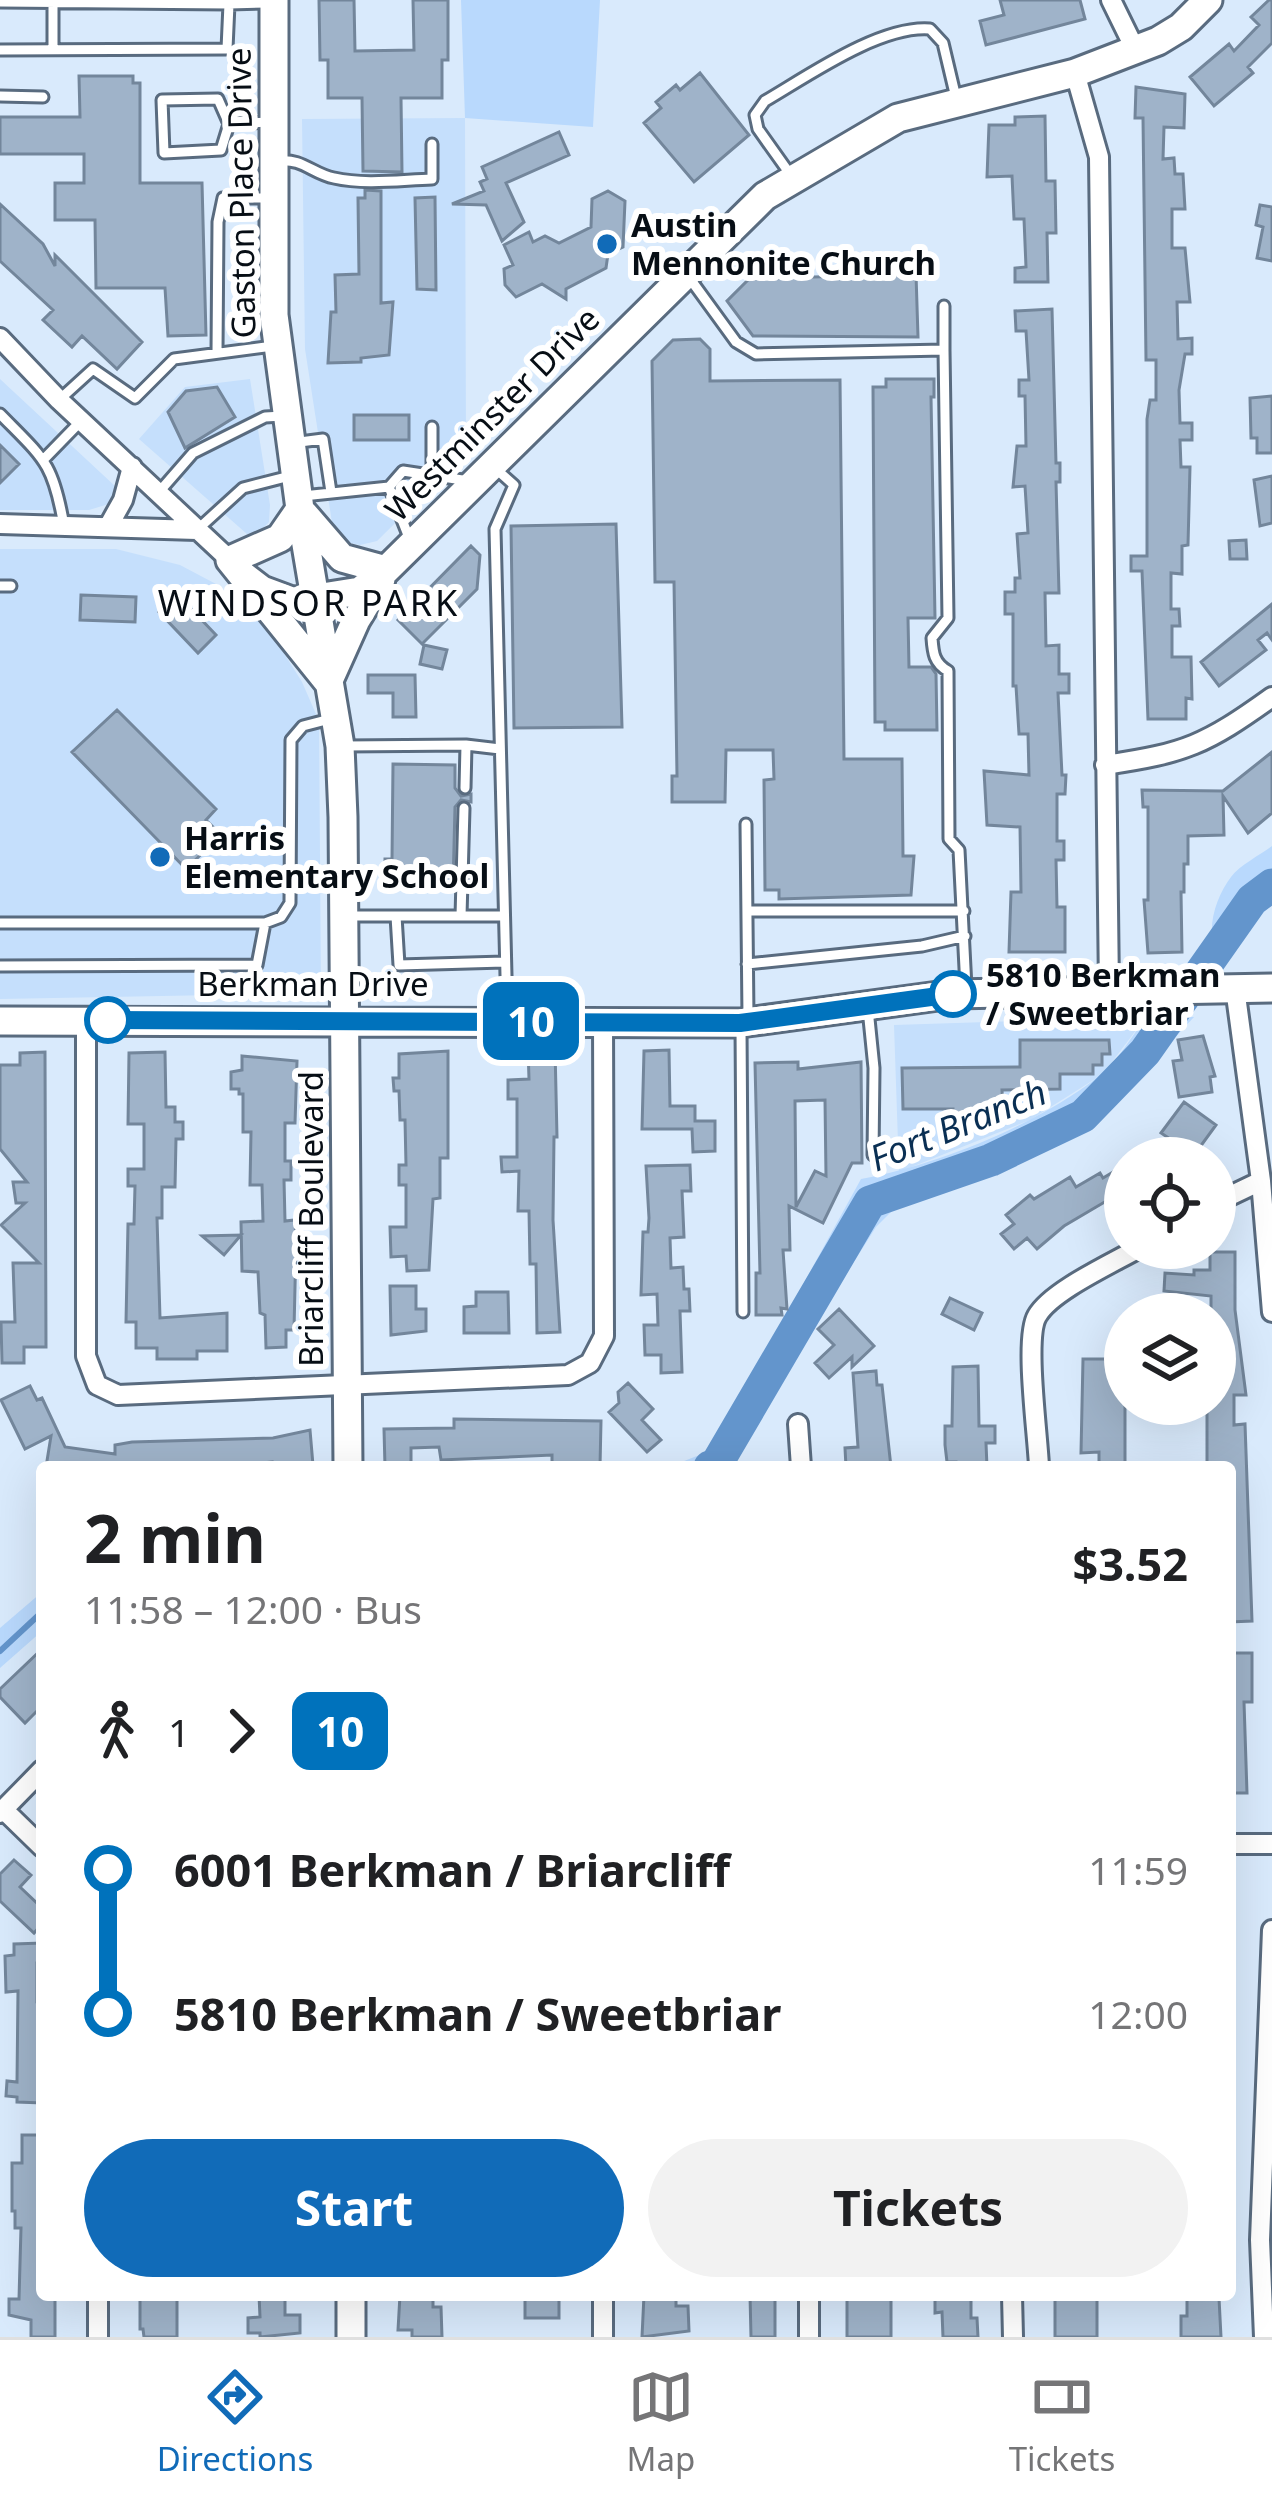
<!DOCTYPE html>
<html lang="en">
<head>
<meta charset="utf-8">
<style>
  body { margin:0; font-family:"Noto Sans",sans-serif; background:#f2f2f2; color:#202124; height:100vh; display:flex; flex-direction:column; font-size:45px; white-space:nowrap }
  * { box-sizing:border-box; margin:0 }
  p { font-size:39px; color:#757577 }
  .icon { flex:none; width:66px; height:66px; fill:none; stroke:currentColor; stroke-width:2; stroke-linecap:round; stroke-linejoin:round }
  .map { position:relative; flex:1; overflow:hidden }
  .sheet { position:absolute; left:36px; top:1461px; width:1200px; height:840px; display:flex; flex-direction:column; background:#fff; border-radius:12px; box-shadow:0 12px 48px #0002 }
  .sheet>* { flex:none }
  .badge { padding:0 24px; border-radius:18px; font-size:42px; line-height:78px }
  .controls { position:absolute; left:1104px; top:1137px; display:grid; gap:24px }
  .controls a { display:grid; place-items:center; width:132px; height:132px; border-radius:50%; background:#fff; box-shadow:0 12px 48px #0002; font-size:60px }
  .map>.badge { position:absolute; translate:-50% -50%; box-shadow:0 0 0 6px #fff }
  .legs { display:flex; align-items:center; gap:18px; height:132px; padding:0 48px; font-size:39px }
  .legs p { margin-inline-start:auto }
  .overview { display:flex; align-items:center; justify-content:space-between; height:204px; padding:0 48px }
  h1 { font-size:66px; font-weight:700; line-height:90px }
  .action { display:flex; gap:24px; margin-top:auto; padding:24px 48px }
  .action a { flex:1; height:138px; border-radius:72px; background:#116bb8; color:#fff; font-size:48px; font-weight:700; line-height:138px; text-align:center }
  .action a+a { background:#f2f2f2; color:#202124 }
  ul { padding:0 48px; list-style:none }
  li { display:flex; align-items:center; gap:42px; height:144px; font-size:45px }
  li i { display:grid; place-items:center; width:18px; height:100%; margin:0 15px; background:currentColor }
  li i::after { content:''; width:30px; height:30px; margin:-15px; border:9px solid; border-radius:50%; background:#fff }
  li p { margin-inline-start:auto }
  li:first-child i { background:linear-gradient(#0000 50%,currentColor 0) }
  li:last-child i { background:linear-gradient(currentColor 50%,#0000 0) }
  .dock { display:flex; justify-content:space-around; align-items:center; height:168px; border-top:3px solid #e0e0e0; background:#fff; font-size:33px; color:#757577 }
  .dock a { display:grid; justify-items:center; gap:6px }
  .dock .selected { color:#116bb8 }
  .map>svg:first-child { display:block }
  .built { fill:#c5dffc }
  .green { fill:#b9d9fd }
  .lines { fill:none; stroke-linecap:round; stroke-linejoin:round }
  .stream { stroke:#6395cc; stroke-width:6 }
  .river { stroke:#6395cc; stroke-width:33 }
  .building { fill:#9fb3c9; stroke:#73869b; stroke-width:3; fill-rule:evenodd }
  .lane-casing { stroke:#596b7f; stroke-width:15 }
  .street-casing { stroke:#596b7f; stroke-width:24 }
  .secondary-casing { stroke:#596b7f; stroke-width:33 }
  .lane { stroke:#fff; stroke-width:9 }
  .street { stroke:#fff; stroke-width:18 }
  .secondary { stroke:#fff; stroke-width:27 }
  .line-1-casing { stroke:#fff; stroke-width:27 }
  .line-1 { stroke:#0072bc; stroke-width:18 }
  .poi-dot { fill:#116bb8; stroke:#fff; stroke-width:4.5 }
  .stop-1-dot { fill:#fff; stroke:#0072bc; stroke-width:6 }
  .labels { text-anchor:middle; stroke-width:12; stroke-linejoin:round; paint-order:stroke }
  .street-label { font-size:33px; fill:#070e15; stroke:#fff }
  .poi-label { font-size:33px; font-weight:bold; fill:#070e15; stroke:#fff; text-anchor:start }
  .stop-label { font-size:33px; font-weight:bold; fill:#070e15; stroke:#fff; text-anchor:start }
  .neighbourhood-label { font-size:36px; letter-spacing:3px; fill:#070e15; stroke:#fff }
  .water-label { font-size:36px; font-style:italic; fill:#0a2f53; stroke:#fff }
</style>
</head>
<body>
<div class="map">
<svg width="1272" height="2337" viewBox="0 0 1272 2337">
  <rect width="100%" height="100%" fill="#d9eafc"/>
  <path class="built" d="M465,118L466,453L377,541L360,545L346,542L333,529L305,349L302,119Z
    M0,379L116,487L112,503L89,510H0Z
    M250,379L270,505L269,522L259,532L247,534L139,439L185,387Z
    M0,549H116L180,565L216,584L248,608L275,639L302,682L319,721L321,993L0,999Z
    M1146,1017L1103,1074L1030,1120L899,1172L894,1025Z"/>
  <path class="green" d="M461,0H600L593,127L465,118Z
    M1272,846V900L1223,960C1202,940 1214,899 1231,877C1240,865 1260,855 1272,846Z
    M1146,1017H1194L1091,1128L1009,1163L905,1198L876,1227L724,1467H669L712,1450L861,1179C938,1165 1037,1125 1099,1076C1118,1061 1132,1036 1146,1017Z
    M42,1592V1631L0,1668V1628Z"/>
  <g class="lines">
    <path class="stream" d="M0,1651L42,1612"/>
    <path class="river" d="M710,1467L716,1465L870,1202L991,1160L1083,1116L1145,1052L1252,900L1272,885"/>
  </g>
  <path class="building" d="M319,0H354L355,51L414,50L413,0H448V60H442V98H401L402,172L363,171L362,98H328V60H320Z
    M1000,0H1080L1085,19L986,45L980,21L1004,15Z
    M1269,0H1272V43L1248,67L1253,73L1214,106L1190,77L1229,44L1234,51L1259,25L1251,17Z
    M700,73L749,135L694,182L644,123L661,108L656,102L676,85L680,90Z
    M79,76H133V83H140V183H202L206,335L168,336L165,288H96L95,220H55V183H84V154H0V117H80Z
    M1136,87L1185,94L1184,128L1164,127L1163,159L1174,158L1175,174H1183L1185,209H1172V248H1185L1190,302H1177L1178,339L1192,338V354H1185L1179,390L1180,423H1192V440H1180L1181,467H1190L1188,545L1182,546V574L1171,573V609H1179L1180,626H1172V657H1191L1192,699L1186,698V719H1148L1142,571H1131V556H1147V419L1150,400H1156V360H1146L1143,118H1135Z
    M1045,116L1046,181H1055L1056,233H1047L1048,282H1015V268L1026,267L1024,219H1014L1012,176L987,177L989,125H1015V117Z
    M559,132L569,155L506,183L524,222L502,241L486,205L452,204L484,191L480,182L487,179L482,167Z
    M365,190L381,191V303L393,302L389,355L361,358V362L328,363L331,312H336L335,275L359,274L358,198H365Z
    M608,191L625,201L623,247L608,254L606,268L566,289V299L542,284L516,297L505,285L504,269L513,265L504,245L529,232L533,242L545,236L559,243L591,227L592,199Z
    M435,197L436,290L417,289L415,198Z
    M0,204L43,244L55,266V255L142,342L117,369L82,336L72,347L43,320L53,310L0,261Z
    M1260,205L1272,207V261L1257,258L1263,227L1256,225Z
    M916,274L918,337L753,336L727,301L749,279Z
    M1052,309L1056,463H1060V482H1056L1059,593H1045L1046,646L1059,645V674H1069V693H1058L1062,775H1066L1065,794H1057V841H1064V860H1056L1057,907H1065V952H1009L1011,892H1021L1020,827L987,825L984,771L1029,775L1028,734H1019L1016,686H1013V614H1005V592H1015V578H1020L1017,534L1028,533L1025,486L1013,487L1017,446H1026L1025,396H1019V380H1029L1026,331H1016L1015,311Z
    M700,339L710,349V381L840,380L844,759H902L903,856H914L911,895L779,899V890H765L764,780L774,779L773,750H726L725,802H672V776H677L674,582H655L652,361L673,340Z
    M886,379H934V397H931L935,618H908L909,667H931L936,674L937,730H885V722H875L873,387H886Z
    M217,387L235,417L185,448L168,412L186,391Z
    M1272,396V453H1257V438H1251L1250,398Z
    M354,415H409V440H354Z
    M0,445L19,464L0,483Z
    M1272,476V523L1260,526L1254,480Z
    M616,524L622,727L514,728L511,526Z
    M1246,540L1247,559H1230L1229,541Z
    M471,546L480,555L477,589L422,644L398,620Z
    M177,594L216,635L198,653L159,612Z
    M81,595L136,597L135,622L80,620Z
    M1272,604V640L1267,633L1258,640L1266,650L1219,686L1201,662Z
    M424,645L447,650L442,669L420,664Z
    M368,675H415L416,717H393V693H368Z
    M117,710L216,809L206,820L221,835L186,869L72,752Z
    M1272,752V813L1248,833L1223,796L1224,835L1188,836V864H1184V892H1181L1182,952L1148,953L1144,900H1148V807H1143L1142,790L1223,791Z
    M393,764L455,765V788L461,796L471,794V802L461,800L455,807L453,886H385V859H392Z
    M1203,1036L1215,1076L1210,1077L1212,1092L1179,1097L1173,1061L1182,1060L1178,1040Z
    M1020,1040H1109L1110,1054H1102V1065H1093V1074H1060V1089L1002,1090L1003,1108L953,1114V1109H903L902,1068L1020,1067Z
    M528,1048H555L557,1137H554L553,1220L560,1332L537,1333L536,1264H530L529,1211H518L519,1171L502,1172L501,1157H517V1099H508V1080L529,1079Z
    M669,1050L670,1106H695V1121H715V1151L693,1152L692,1129H642L644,1051Z
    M448,1051V1158H440V1198L433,1199L429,1270L407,1271L406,1256L391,1257L390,1227H406V1185H399V1165H406L405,1120H400L399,1091H394L393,1078H399V1054Z
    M45,1052L46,1347H24V1363H2L1,1322H15L13,1263H39L1,1225L25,1203H16L13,1182H27L0,1149V1065H20V1053Z
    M165,1052L166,1107H175V1122H183V1139H176L175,1187H162V1218H157L160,1318L227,1313V1351H197V1359H157V1348H136V1322H126L128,1224H134L135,1186H128V1169H144V1124H128L129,1053Z
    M242,1056L297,1061L295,1123H285V1161H291V1180H284L285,1221L295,1220L296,1244L294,1330H286V1347L266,1348L265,1315L260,1313L258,1272L242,1271L241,1222L263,1221L262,1185H250L251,1132H243V1094H239V1089H231V1072L242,1070Z
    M798,1062V1069L861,1062L862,1163H852L823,1223L789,1206L790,1250H783L787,1309L781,1308L782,1315H756V1273H760L755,1063ZM825,1100L826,1176L815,1171L796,1207L795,1101Z
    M1184,1102L1216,1125L1192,1158H1137L1170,1139L1161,1133Z
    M690,1165L691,1191H682L684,1237L670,1238L671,1268L683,1267L684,1289H689L690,1311H680L682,1372L661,1373V1355H645L644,1325H658L657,1294L641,1295L643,1232H648L649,1218L646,1166Z
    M1125,1165V1190L1064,1226L1037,1249L1027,1238L1014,1249L1001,1234L1014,1224L1006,1215L1030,1195L1034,1199L1070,1177L1076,1187L1100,1173L1103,1178Z
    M241,1235L224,1255L202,1236Z
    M1210,1252H1235V1310L1246,1395H1234V1425L1245,1424L1252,1621L1230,1622V1466L1207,1467V1404H1215V1314H1211V1296L1164,1291L1165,1273L1194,1275V1270H1210Z
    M390,1286H416V1309H426V1331L391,1335Z
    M476,1292H508L509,1333H464V1307L476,1306Z
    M950,1298L982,1313L974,1330L942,1314Z
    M839,1309L874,1346L852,1367V1357L829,1378L815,1363L834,1345L818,1329Z
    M1083,1359H1125V1465L1099,1467V1452L1081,1453Z
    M978,1366L979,1426H995V1443H986L987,1467H956V1462H947L945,1445V1426H952L953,1367Z
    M876,1371L877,1385H882L891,1467H846L845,1448L858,1447L853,1373Z
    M628,1383L653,1409L642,1420L661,1440L647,1452L609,1412L619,1403L618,1392Z
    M30,1386L37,1400L42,1398L65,1447L115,1454V1445L132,1442L273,1438L310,1430L313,1465L272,1467V1462L226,1467H46L51,1436L25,1449L1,1400Z
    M454,1419L601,1421L600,1467L552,1466V1455L441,1460L439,1447L411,1448V1467H385L384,1429L454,1428Z
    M42,1649V1706L25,1723L0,1697V1689Z
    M1230,1653H1252V1702H1244L1247,1793H1230Z
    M14,1860L31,1875L20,1887L42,1908V1924L34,1933L0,1901V1874Z
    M42,1943V1963H37V2002L42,2003V2103L17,2102V2097L6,2096L7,2081L17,2082L18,1991L6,1992L5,1956L14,1955V1944Z
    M22,2135H42V2295L55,2298V2337H31V2320L9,2315V2299H19L21,2228H15V2211H12V2163H22Z
    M140,2295L177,2299V2337H144L143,2329H140Z
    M259,2295H285V2315H300V2333L260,2337V2333H248V2318L260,2317Z
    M400,2295H433V2307H441L442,2337H412V2330H398Z
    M525,2295H559V2318H525Z
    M644,2295H676V2306H688L689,2331L642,2337Z
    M750,2295H775V2337H751Z
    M847,2295H891V2337H847Z
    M935,2295L971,2298V2318H977L978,2337H943L942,2312L935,2313Z
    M1055,2296L1097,2297V2337H1055Z
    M1219,2298L1221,2337H1181V2316H1187V2299Z"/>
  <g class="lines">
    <defs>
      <path id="lane" d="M0,2L229,4V0
        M0,50L227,49L229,4L268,3
        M53,50V2
        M0,96L43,97
        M229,124L218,99L162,100L164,153L221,150L229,124L269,122
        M279,161C302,158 313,174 334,178C365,185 400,180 432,179V144
        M790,174L758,129L755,115L765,101C808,76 880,25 930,29L943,43L957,102
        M688,276L736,342L756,354L944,350L948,618L932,638C933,653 934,663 948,671L949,839L959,850L966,988
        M944,306V350
        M217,352L218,222L223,198H269
        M59,400L93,369L135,398L174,359L273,346
        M0,414C44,459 53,462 64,526
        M292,443L323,439L331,492
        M44,459L81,421
        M496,469L514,485L495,529L507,1016
        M432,475V427
        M159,492L193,453L265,417L283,416
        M303,496L389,487
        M198,529L243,488L290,476
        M410,540L389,487L403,471L469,481
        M0,586H11
        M345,746L466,745L500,749
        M465,788L466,745
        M746,824L748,1017
        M747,911H964
        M351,916H503
        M396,916L399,965L504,962
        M461,916L464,808
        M0,923H265L281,917L290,903L291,740L303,726L330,719
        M747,964L922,946L965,936
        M0,966L257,965L265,923
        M868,1009L874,1068L873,1155
        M741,1028L743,1312"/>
      <path id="street" d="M1111,0L1136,51
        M1075,73L1099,157L1109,990
        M0,338L59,400L230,560L264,586L291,596L316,598
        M0,524L197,530
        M108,527L123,500L132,467
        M1105,765C1186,753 1205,745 1272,697
        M1235,988L1261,1181L1272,1312
        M86,1020V1356L97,1385L118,1395L568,1375L590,1363L604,1336L603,1020
        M1215,1203L1261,1181
        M798,1424L801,1467
        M1039,1467C1038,1436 1024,1338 1037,1316C1051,1291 1113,1263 1139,1248
        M4,1810L42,1847
        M0,1813L42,1770
        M1230,1844H1272
        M98,2295V2337
        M603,2295V2337
        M809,2295V2337
        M1012,2295L1013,2337
        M1264,2337L1260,2240L1272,1930"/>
      <path id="secondary" d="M274,0V315L300,509L340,746L343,817L348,1467
        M300,509L280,538L230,560L328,682
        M304,514L342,558L386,570
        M316,598L360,591L386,570L765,196L898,118L1075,73L1158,41L1181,27L1208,0
        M330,678L356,620L381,579
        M0,1021L740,1023L953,994L1272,988
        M351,2295V2337"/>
    </defs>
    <use href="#lane" class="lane-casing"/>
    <use href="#street" class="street-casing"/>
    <use href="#secondary" class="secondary-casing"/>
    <use href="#lane" class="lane"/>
    <use href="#street" class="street"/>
    <use href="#secondary" class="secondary"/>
  </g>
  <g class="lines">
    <defs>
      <path id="line-1" d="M108,1020L740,1023L953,994"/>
    </defs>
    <use href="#line-1" class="line-1-casing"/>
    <use href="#line-1" class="line-1"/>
  </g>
  <g class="poi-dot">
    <circle cx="607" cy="244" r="12"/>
    <circle cx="160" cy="857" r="12"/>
  </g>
  <g class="stop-1-dot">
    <circle cx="953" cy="994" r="21"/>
    <circle cx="108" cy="1020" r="21"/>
  </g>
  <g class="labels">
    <g class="street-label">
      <text transform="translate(241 193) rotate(-91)" y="12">Gaston Place Drive</text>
      <text transform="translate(492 414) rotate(-45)" y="12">Westminster Drive</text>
      <text x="313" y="996">Berkman Drive</text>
      <text transform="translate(311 1219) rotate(-90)" y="12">Briarcliff Boulevard</text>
    </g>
    <g class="poi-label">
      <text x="631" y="237">Austin<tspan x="631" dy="38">Mennonite Church</tspan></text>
      <text x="184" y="850">Harris<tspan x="184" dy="38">Elementary School</tspan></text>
    </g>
    <g class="stop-label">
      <text x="986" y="987">5810 Berkman<tspan x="986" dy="38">/ Sweetbriar</tspan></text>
    </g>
    <g class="neighbourhood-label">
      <text x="309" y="616">WINDSOR PARK</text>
    </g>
    <g class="water-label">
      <text transform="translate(958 1125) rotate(-22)" y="13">Fort Branch</text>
    </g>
  </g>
</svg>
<div class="controls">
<a><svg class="icon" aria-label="locate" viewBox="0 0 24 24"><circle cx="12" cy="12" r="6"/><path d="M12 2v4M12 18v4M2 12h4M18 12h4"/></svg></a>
<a><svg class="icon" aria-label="layers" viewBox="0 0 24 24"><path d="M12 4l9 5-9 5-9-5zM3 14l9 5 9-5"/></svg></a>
</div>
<b class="badge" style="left:531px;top:1021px;background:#0072bc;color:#fff">10</b>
<section class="sheet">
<div class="overview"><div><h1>2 min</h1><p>11:58 – 12:00 · Bus</p></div><b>$3.52</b></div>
<div class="legs"><svg class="icon" aria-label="walk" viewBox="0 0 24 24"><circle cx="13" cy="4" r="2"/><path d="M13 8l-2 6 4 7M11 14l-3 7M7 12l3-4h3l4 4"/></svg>1<svg class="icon" aria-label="forward" viewBox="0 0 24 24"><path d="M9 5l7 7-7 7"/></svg><b class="badge" style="background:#0072bc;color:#fff">10</b></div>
<ul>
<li><i style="color:#0072bc"></i><b>6001 Berkman / Briarcliff</b><p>11:59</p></li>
<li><i style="color:#0072bc"></i><b>5810 Berkman / Sweetbriar</b><p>12:00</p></li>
</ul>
<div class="action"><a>Start</a><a>Tickets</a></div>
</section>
</div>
<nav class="dock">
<a class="selected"><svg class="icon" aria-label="directions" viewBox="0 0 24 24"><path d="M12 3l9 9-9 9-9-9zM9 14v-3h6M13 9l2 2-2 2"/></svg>Directions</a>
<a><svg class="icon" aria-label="map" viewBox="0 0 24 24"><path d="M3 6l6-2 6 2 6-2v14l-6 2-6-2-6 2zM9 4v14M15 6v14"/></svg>Map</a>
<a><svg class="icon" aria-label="tickets" viewBox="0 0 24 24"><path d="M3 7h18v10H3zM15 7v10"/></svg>Tickets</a>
</nav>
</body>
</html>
